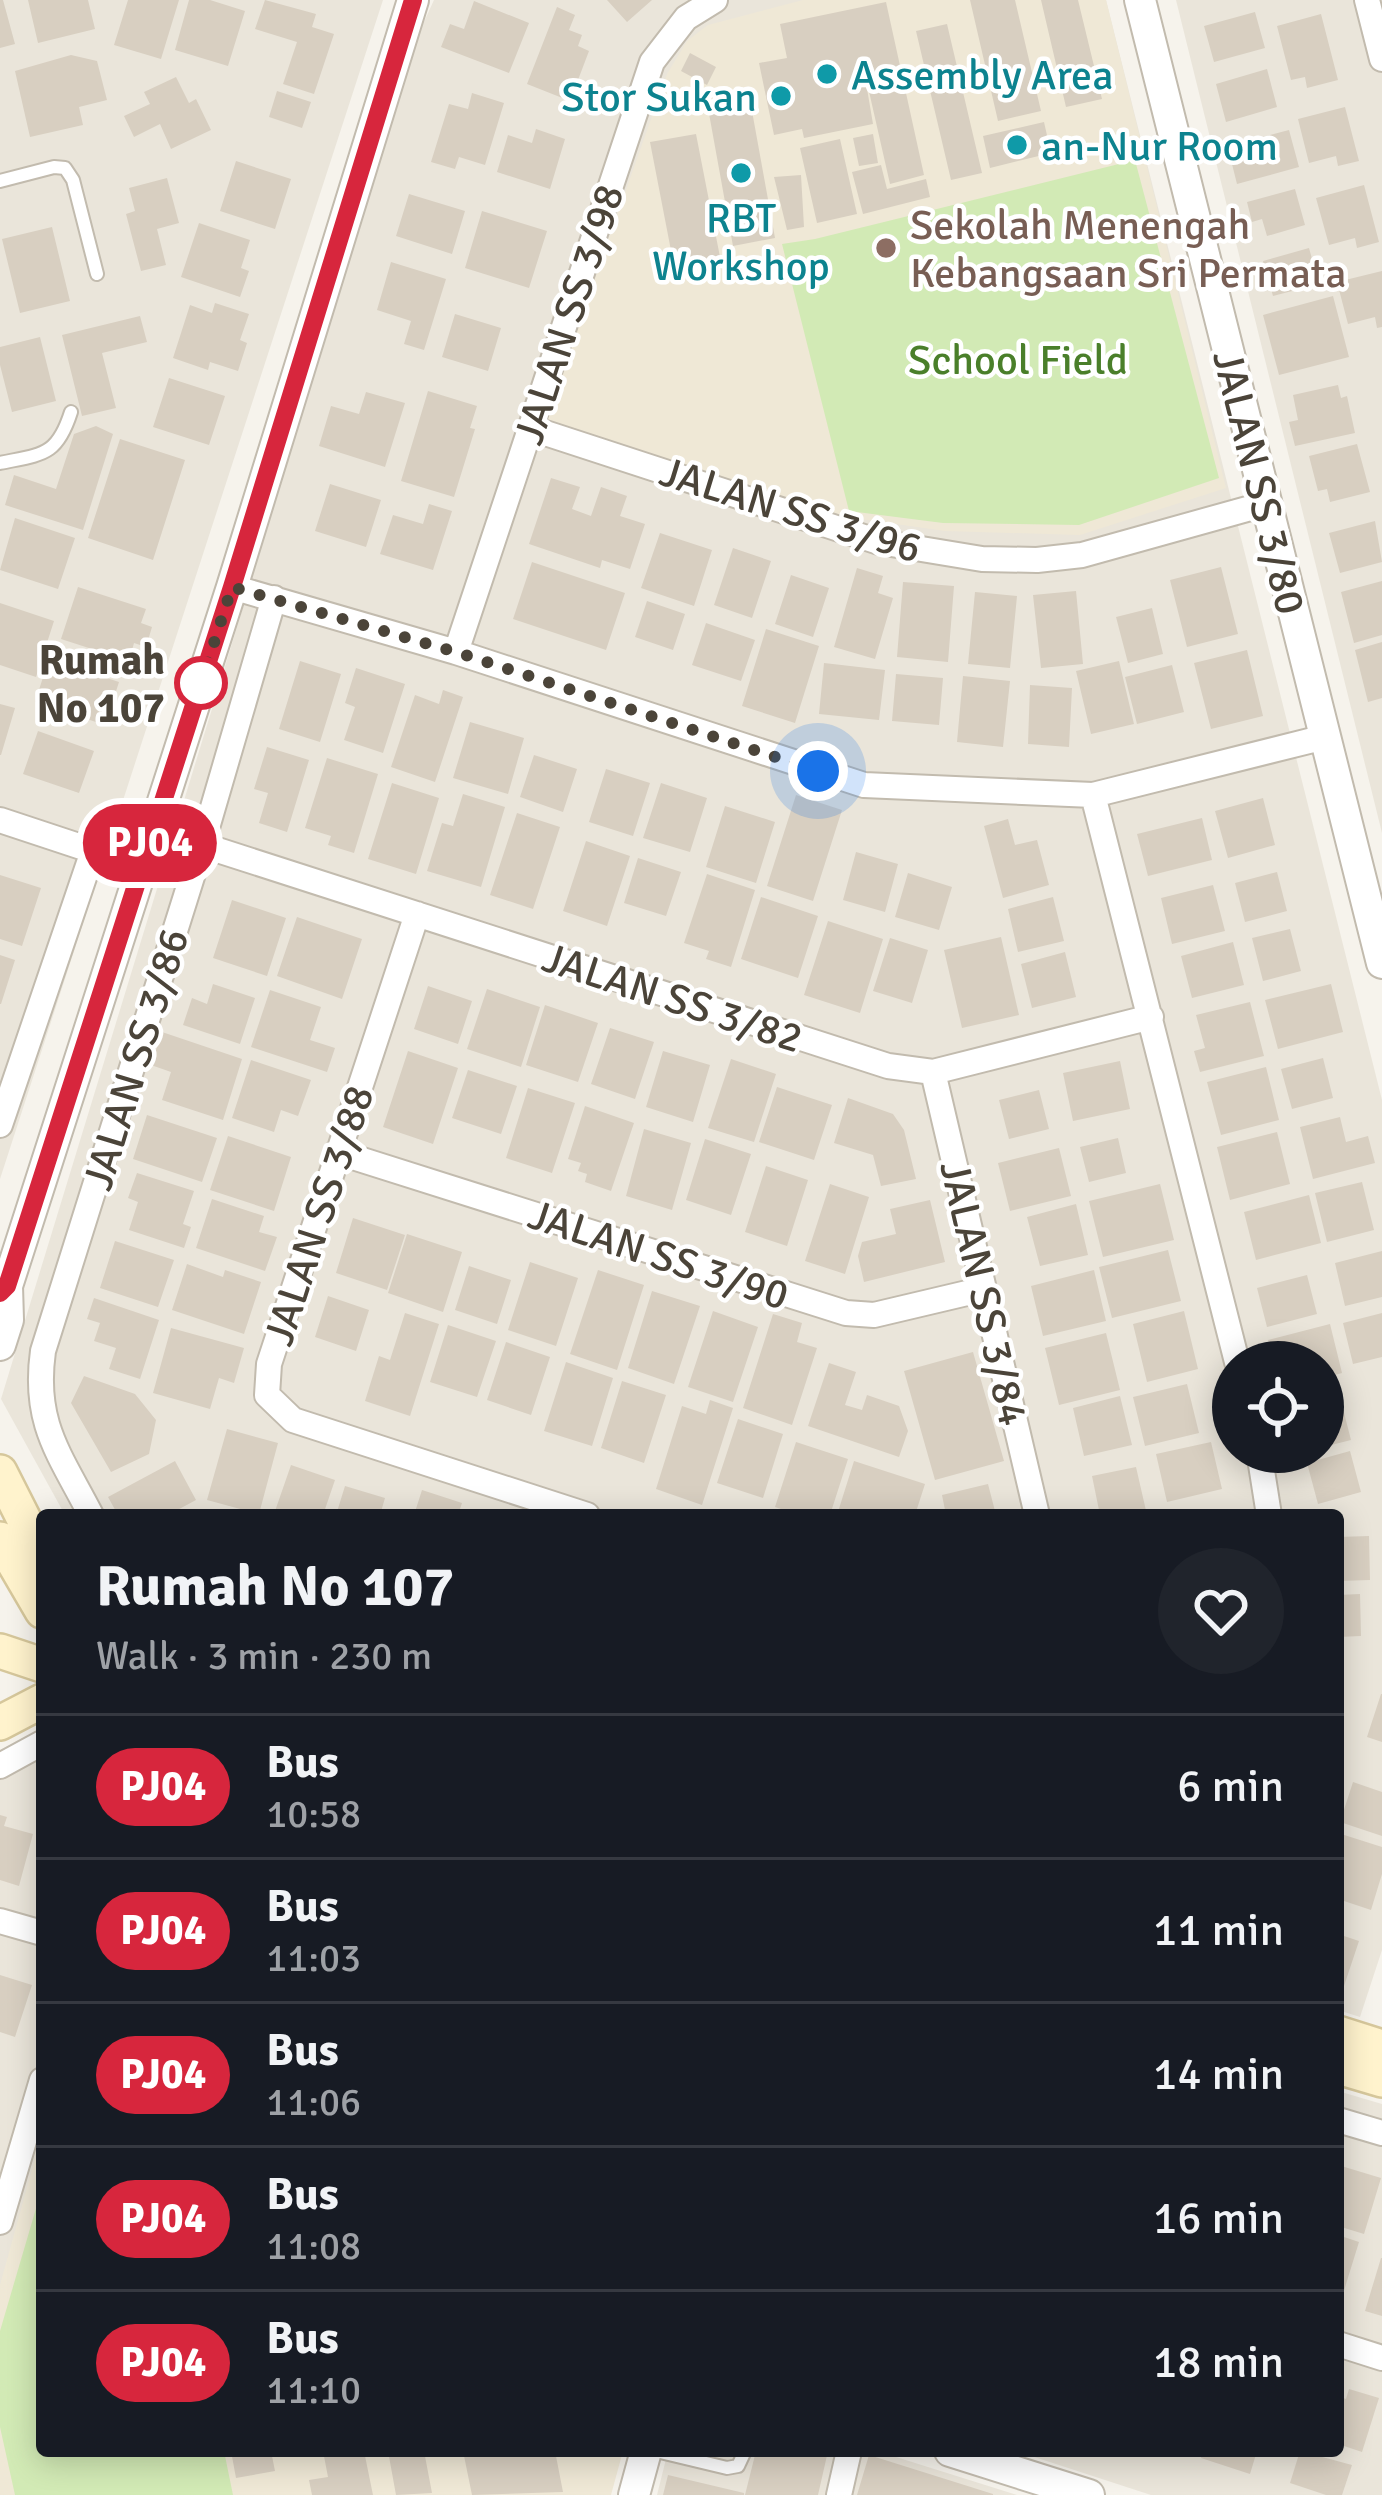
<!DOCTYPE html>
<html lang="en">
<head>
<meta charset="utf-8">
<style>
  body { margin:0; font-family:Signika,sans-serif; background:#20242c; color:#f1f3f6; height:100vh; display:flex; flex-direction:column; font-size:45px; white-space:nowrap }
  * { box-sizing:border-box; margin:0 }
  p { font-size:39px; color:#9ea1a6 }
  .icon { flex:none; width:66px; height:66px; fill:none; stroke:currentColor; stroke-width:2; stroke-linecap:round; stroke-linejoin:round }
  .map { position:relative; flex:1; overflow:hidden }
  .drawer { position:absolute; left:36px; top:1509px; width:1308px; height:948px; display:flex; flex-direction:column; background:#171b24; border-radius:12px; box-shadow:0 6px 30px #0003 }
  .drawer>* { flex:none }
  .badge { padding:0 24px; border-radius:39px; font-size:42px; line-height:78px }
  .buttons { position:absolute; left:1212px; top:1341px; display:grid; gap:24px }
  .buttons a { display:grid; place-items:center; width:132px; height:132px; border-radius:50%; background:#171b24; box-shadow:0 6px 30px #0003; font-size:60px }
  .you { position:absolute; width:60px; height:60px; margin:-30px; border:9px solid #fff; border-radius:50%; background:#1a73e8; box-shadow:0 0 0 18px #1a73e833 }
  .map>.badge { position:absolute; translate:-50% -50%; box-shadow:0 0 0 6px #fff }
  .round { display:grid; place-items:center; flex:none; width:126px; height:126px; border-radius:63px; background:#20242c }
  .head { display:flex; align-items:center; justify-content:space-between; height:204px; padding:0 60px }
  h1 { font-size:57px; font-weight:700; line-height:90px }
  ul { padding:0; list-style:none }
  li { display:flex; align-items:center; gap:36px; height:144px; padding:0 60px; border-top:3px solid #363941 }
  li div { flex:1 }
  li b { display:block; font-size:45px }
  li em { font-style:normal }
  li .badge { min-width:132px; font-weight:700; text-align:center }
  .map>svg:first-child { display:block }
  .residential { fill:#eae5da; fill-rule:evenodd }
  .education { fill:#efe8d6 }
  .green { fill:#d2eab5 }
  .building { fill:#d8cfc1 }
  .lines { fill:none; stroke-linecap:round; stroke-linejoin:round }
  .service-casing { stroke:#c2bbae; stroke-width:16 }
  .minor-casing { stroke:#c2bbae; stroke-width:28 }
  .tertiary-casing { stroke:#c2bbae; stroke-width:34 }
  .secondary-casing { stroke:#d6c79b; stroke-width:38 }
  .service { stroke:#fff; stroke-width:12 }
  .minor { stroke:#fff; stroke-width:24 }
  .tertiary { stroke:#fff; stroke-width:30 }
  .secondary { stroke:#fff3cd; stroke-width:33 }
  .line-casing { stroke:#fff; stroke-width:27 }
  .line { stroke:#d7263d; stroke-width:18 }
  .walk { stroke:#4b4439; stroke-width:12; stroke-dasharray:0 21.6 }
  .culture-dot { fill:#0f9aa8; stroke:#fff; stroke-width:4.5 }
  .education-dot { fill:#8d6e63; stroke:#fff; stroke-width:4.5 }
  .stop-dot { fill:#fff; stroke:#d7263d; stroke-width:6 }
  .labels { text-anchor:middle; stroke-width:9; stroke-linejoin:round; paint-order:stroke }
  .culture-label { font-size:42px; fill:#0d838f; stroke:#fff; text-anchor:start }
  .education-label { font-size:42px; fill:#785e54; stroke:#fff; text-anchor:start }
  .street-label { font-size:42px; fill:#4b4439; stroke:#fff }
  .park-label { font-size:42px; fill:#4a7f2a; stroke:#fff }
  .stop-label { font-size:42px; font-weight:bold; fill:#4b4439; stroke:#fff; text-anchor:end }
</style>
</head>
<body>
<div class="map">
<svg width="1382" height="2495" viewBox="0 0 1382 2495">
  <rect width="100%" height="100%" fill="#f6f3ec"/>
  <path class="residential" d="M0,0H383L0,1179Z
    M434,0H1106L1382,1100V1950L1360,2017L1338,2010V1515H65L1,1399L418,35ZM1233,1362H1323V1452H1233Z
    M1176,0H1382V833Z
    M42,1728V2451L0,2495V1750Z
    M1338,2091L1382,2104V2495H1151L1016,2451H1338Z
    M668,2451H877L1017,2495H657Z"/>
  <path class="education" d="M803,0H1106L1226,488L1080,535L945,531L847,517L544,422L667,74L687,41L708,25Z
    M35,2159L42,2161V2451H623L611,2495H0V2285Z"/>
  <path class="green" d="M1135,160L1219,478L1079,525L943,523L849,511L782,244L815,239Z
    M42,2188V2451H224L233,2495H15L0,2427V2331Z"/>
  <path class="building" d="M0,0H3L15,44L0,48Z
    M28,0H88L95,29L38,43Z
    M128,0H179L161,59L114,45Z
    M189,0H210L245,11L228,66L175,50Z
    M265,0L316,14L312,27L334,34L314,94L283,84L297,42L255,29Z
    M607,0H652L627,22Z
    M970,0H1015L1041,111L998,121Z
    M1041,0H1078L1102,99L1066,107Z
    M474,1L529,23L509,73L441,47L450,24L464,29Z
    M886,2L924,175L890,184L863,65L873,124L804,138L802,129L774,135L759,63L787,58L780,24Z
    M557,7L575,15L569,30L582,35L578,46L589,51L570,101L527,84Z
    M1255,12L1265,48L1214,62L1204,26Z
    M1321,14L1338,80L1307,88L1305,77L1291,80L1277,26Z
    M947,24L982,173L951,180L916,31Z
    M690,53L716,67L707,85L681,71Z
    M71,55L97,61L107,100L79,107L83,125L30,137L15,71Z
    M1267,69L1277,107L1226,122L1216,84Z
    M176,77L189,103L196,99L211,130L171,149L160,124L134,137L124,116L150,104L144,92Z
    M277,91L311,102L302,128L269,117Z
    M472,93L504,103L485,165L459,157L455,169L431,162L449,104L468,109Z
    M750,100L775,238L733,246L708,108Z
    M1345,107L1359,161L1338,166L1336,156L1309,163L1298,119Z
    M1044,122L1051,153L990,168L983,136Z
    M536,129L565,139L550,189L497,172L508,135L532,143Z
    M1289,130L1299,167L1237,184L1231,160L1243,157L1239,143Z
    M696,134L720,257L674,266L650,142Z
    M873,134L878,163L859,166L853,138Z
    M840,139L857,214L817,223L800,148Z
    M236,161L291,179L275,229L220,211Z
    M881,165L887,189L926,179L930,197L863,214L852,172Z
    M801,175L804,227L787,230L774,177Z
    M167,178L179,223L157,229L166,265L141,271L126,214L135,211L129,188Z
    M1364,185L1379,242L1357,248L1355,238L1329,245L1316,198Z
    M1295,189L1305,225L1267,236L1262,219L1252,222L1247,202Z
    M409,194L465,211L452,254L396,236Z
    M482,211L547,231L529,288L465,268Z
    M199,223L250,240L241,268L249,271L240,297L181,277Z
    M52,227L70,301L20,313L2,239Z
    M1309,248L1319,284L1273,296L1263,261Z
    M391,262L446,279L424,350L404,344L411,321L377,310Z
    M1382,271V327L1377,328L1375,317L1348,324L1337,282Z
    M1333,296L1349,357L1279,375L1263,315Z
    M215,303L249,314L240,340L247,343L238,371L210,362L208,370L173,358L190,305L212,313Z
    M455,314L501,328L488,371L442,357Z
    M140,316L147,342L102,353L116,408L82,416L62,335Z
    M40,337L56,401L12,412L0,365V347Z
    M169,378L225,396L209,445L153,427Z
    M1338,385L1341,398L1347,396L1355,433L1295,446L1289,422L1298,420L1293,395Z
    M428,391L477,406L470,428L475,429L454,497L401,481Z
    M366,392L405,403L385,467L319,446L331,406L359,414Z
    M96,426L113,434L83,530L5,505L14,475L56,489L74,434Z
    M120,439L185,460L153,560L88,538Z
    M1357,444L1370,492L1330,502L1327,489L1318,491L1309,456Z
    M551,478L580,487L572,509L591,516L601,487L627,496L620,516L645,524L630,569L602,560L600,568L529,544Z
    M330,484L381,500L366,547L315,531Z
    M429,504L452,511L433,570L380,554L393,515L423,524Z
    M15,518L75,538L58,589L0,570Z
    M1375,521L1382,562L1340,573L1329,533Z
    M660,533L712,550L694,606L641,588Z
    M733,548L771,561L752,618L714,605Z
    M532,562L625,593L606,650L513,619Z
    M1221,567L1238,634L1187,647L1170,580Z
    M857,568L883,576L878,593L893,598L875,659L834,647Z
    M791,575L829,588L813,637L775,624Z
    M1382,581V635L1354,643L1341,592Z
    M903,582L954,586L948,662L897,657Z
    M78,587L146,609L141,623L152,627L146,647L134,643L129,661L61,639Z
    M1076,591L1083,664L1041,668L1033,595Z
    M975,592L1017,596L1010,668L968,664Z
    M647,601L685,614L673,650L635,637Z
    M0,603L54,621L36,677L0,665Z
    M1152,608L1163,654L1128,663L1116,617Z
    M706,623L755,640L741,681L692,665Z
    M766,629L819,646L795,723L742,706Z
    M1382,642V698L1368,702L1355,650Z
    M1247,650L1263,716L1211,729L1194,663Z
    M49,659L119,682L105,725L35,702Z
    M300,661L341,674L320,742L279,729Z
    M1119,661L1134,724L1091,734L1076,671Z
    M824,663L885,670L879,720L819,714Z
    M1172,665L1184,712L1137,724L1125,677Z
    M356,668L405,684L383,753L344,740L355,707L345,703Z
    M896,674L943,678L939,725L892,721Z
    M963,676L1010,681L1003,747L957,742Z
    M1030,685L1072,688L1069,747L1028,744Z
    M443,690L463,697L435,782L391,767L415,695L439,704Z
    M0,704L15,708L1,755H0Z
    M470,722L524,738L508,794L453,778Z
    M38,731L94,751L79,793L23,774Z
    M267,747L309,760L287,832L259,823L268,793L254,789Z
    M534,755L577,769L563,812L520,797Z
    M327,758L378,774L354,853L328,845L331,836L305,828Z
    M606,769L650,783L633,836L589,822Z
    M392,783L439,798L416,874L368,859Z
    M661,783L707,798L690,852L643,838Z
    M463,794L505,807L481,887L427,871L442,823L453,826Z
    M796,795L842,810L813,901L767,886Z
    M1263,798L1275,845L1228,858L1215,811Z
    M725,806L775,822L756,883L706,867Z
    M517,813L560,827L533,909L490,895Z
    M1202,818L1212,860L1148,876L1137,834Z
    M1008,819L1015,845L1037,840L1049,885L1003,898L984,826Z
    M586,841L630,856L607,926L563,911Z
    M856,852L898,864L885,912L843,900Z
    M638,858L681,872L666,916L624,903Z
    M1277,872L1287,911L1245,922L1235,883Z
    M908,873L952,887L939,930L895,917Z
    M707,874L755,890L731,967L706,959L709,951L684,943Z
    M0,875L41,888L22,946L0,939Z
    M1213,885L1225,931L1172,944L1161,898Z
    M761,897L818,916L798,978L741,959Z
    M1053,897L1064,941L1018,952L1008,909Z
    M232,900L286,918L267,976L213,958Z
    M297,917L362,939L342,999L277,976Z
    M828,921L883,939L860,1013L804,995Z
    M1290,929L1301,971L1263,981L1252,938Z
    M1001,937L1019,1015L962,1028L944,950Z
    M890,938L928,950L912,1003L873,991Z
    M1233,942L1244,985L1192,998L1181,956Z
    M1065,952L1076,997L1032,1008L1021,964Z
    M0,955L15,960L1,1004H0Z
    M213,984L255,998L240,1044L183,1025L192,998L207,1004Z
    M1331,984L1343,1032L1278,1049L1265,1000Z
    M428,986L472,1001L458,1044L414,1029Z
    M487,989L540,1007L521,1067L467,1049Z
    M270,990L321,1007L310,1040L335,1048L327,1072L251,1047Z
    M1250,1002L1264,1056L1200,1072L1194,1051L1205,1048L1196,1015Z
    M545,1005L598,1023L578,1082L526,1065Z
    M610,1028L654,1042L635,1099L591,1084Z
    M162,1032L242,1059L223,1120L162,1100L171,1072L151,1065Z
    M408,1051L458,1068L433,1144L383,1127Z
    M663,1051L710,1065L693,1122L646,1107Z
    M1323,1058L1333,1098L1292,1109L1281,1069Z
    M731,1059L776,1074L754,1142L708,1128Z
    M251,1060L311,1080L298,1116L281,1110L274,1132L232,1118Z
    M1120,1061L1130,1109L1073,1121L1063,1073Z
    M1266,1067L1279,1120L1221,1135L1207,1082Z
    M468,1070L517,1086L501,1134L452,1118Z
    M777,1087L832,1105L814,1160L759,1142Z
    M528,1088L575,1103L552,1173L506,1158Z
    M1039,1090L1049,1129L1009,1139L999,1100Z
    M848,1098L893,1114L904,1130L916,1179L881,1186L873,1155L834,1143Z
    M585,1106L634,1123L611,1191L585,1182L587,1174L578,1171L581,1163L568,1159Z
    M147,1115L217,1138L202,1182L133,1159Z
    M1340,1117L1346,1142L1368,1136L1375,1163L1313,1179L1300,1127Z
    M644,1129L691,1143L672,1210L626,1196Z
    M1277,1132L1290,1184L1230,1200L1217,1147Z
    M228,1136L291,1157L274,1211L210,1190Z
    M1118,1138L1126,1173L1089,1182L1080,1147Z
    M705,1139L751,1154L731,1215L686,1200Z
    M1059,1148L1071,1196L1010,1211L998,1163Z
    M766,1166L808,1180L787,1246L745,1232Z
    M137,1173L194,1191L183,1224L191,1227L184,1248L129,1230L138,1202L128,1198Z
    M1362,1182L1374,1230L1327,1242L1315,1193Z
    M830,1184L869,1197L845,1274L805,1261Z
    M1160,1184L1174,1240L1103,1257L1089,1201Z
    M1309,1195L1321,1243L1256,1260L1244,1212Z
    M212,1199L264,1216L259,1232L277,1237L265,1271L196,1248Z
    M930,1200L945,1262L864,1282L858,1256L862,1242L896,1234L890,1209Z
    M1076,1204L1088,1255L1040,1266L1027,1217Z
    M353,1218L405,1235L387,1290L336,1273Z
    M407,1234L462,1252L443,1312L388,1293Z
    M115,1241L174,1260L158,1307L100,1288Z
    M1168,1250L1181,1301L1112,1318L1099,1267Z
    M1382,1251V1297L1345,1306L1335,1263Z
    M530,1262L578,1278L556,1346L508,1330Z
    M187,1264L223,1277L225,1270L261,1282L244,1334L172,1310Z
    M469,1266L511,1280L497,1324L455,1310Z
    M598,1270L644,1285L617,1370L570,1354Z
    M1094,1270L1106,1321L1043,1336L1031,1286Z
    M1307,1275L1317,1314L1267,1327L1257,1288Z
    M652,1291L700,1306L674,1384L628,1368Z
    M328,1296L369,1310L356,1351L315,1337Z
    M94,1298L159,1320L140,1379L109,1369L116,1348L94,1341L100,1323L87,1319Z
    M713,1311L758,1327L733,1402L688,1387Z
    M1184,1311L1198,1369L1147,1382L1133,1324Z
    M405,1313L439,1324L410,1416L365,1401L379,1356L390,1360Z
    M1382,1313V1357L1353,1364L1343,1323Z
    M773,1314L802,1323L797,1342L817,1348L792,1425L743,1408Z
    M1330,1324L1342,1373L1323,1378V1362H1274L1268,1340Z
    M448,1325L496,1341L477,1397L430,1382Z
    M171,1328L244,1348L234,1383L219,1378L210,1409L153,1393Z
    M1106,1333L1120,1390L1059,1405L1045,1348Z
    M506,1342L550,1357L531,1415L487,1400Z
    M973,1352L1004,1461L935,1480L904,1371Z
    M566,1362L613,1378L592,1446L544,1431Z
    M829,1363L856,1372L845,1405L862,1410L867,1395L899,1406L908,1431L899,1457L808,1426Z
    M84,1376L135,1394L156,1420L149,1454L111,1472L71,1403Z
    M622,1381L666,1395L644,1463L601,1448Z
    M1187,1384L1199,1433L1145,1446L1133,1397Z
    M1120,1396L1132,1445L1084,1456L1073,1408Z
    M710,1400L733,1408L702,1505L656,1489L682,1406L706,1414Z
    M1341,1401L1351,1440L1323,1447V1406Z
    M738,1419L783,1434L763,1498L717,1483Z
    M227,1429L278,1443L259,1514L207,1500Z
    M796,1442L848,1459L830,1515H799L775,1507Z
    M1211,1442L1222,1489L1167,1502L1156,1454Z
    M1350,1451L1361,1492L1318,1504L1307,1463Z
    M175,1461L196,1500L168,1515H118L108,1497Z
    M854,1461L925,1484L915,1515H837Z
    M291,1465L335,1480L323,1515L274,1514Z
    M1136,1467L1147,1515H1117L1116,1511L1100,1515L1092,1476Z
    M988,1484L996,1515H946L942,1495Z
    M345,1486L385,1498L380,1515H336Z
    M422,1490L462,1503L458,1515H414Z
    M1369,1536L1370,1580L1338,1581V1537Z
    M1360,1594L1361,1636L1338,1637V1595Z
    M1381,1694H1382V1742L1367,1737Z
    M1353,1782L1382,1792V1836L1340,1822Z
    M0,1815L7,1817L4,1826L33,1834L19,1886L0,1880Z
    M1338,1833L1382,1847V1874L1371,1910L1338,1899Z
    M1338,1934L1359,1941L1339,2001H1338Z
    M0,1975L32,1985L15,2037L0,2032Z
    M1338,2165L1381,2178L1364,2234L1338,2226Z
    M1338,2235L1359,2242L1342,2297L1338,2296Z
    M1381,2258H1382V2316L1365,2311Z
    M1349,2389L1379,2398L1362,2452L1338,2444V2396L1346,2399Z
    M231,2451H271L275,2471L236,2478Z
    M323,2451H364L373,2495H312L309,2480L328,2477Z
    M388,2451H424L432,2493L396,2495Z
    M463,2451H555L563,2492L472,2495Z
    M756,2451H828L818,2495H745Z
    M1203,2451H1257L1250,2474L1201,2458Z
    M1300,2451L1352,2465L1342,2495H1326L1290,2483Z
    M869,2455L993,2494V2495H857Z
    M668,2475L744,2493V2495H663Z"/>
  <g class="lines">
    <defs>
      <path id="service" d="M0,181L54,167L65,168L73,180L97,274
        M0,463C43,454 57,456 71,412
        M656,2451L727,2468L738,2466L745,2451"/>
      <path id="minor" d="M1367,0L1382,59
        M530,428L879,542L982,559L1037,560L1082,555L1265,504
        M232,587L456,652L864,785L1093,795L1325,737
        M456,652L652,62L686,18L715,0
        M1093,795L1237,1362
        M0,820L142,867
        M202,845L888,1066L933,1072L1151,1017
        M417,914L269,1364L267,1395L293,1420L587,1515
        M933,1072L1037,1515
        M0,1125L93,851
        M337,1152L846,1313L874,1315L984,1289
        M1259,1452L1269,1515
        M91,1515C59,1453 33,1423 43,1351L202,845L274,598
        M0,1766L42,1743
        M0,1921L42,1933
        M1338,2120L1382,2133
        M0,2222L42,2080
        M1338,2344L1382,2358
        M839,2495L849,2451"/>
      <path id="tertiary" d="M1140,0L1382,963
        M0,1345L8,1320L7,1286L232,587L413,0
        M950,2451L1089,2495
        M634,2495L646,2451"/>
      <path id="secondary" d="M0,1472L42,1555
        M0,1539L42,1611
        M0,1651L42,1665
        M0,1723L42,1701
        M1338,2033L1382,2047
        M1338,2067L1382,2080"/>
    </defs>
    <use href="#service" class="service-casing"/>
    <use href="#minor" class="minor-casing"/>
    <use href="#tertiary" class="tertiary-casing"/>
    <use href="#secondary" class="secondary-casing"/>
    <use href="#service" class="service"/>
    <use href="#minor" class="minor"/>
    <use href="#tertiary" class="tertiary"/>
    <use href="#secondary" class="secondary"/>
  </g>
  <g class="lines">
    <defs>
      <path id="line" d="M0,1293L7,1286L232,587L413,0"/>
    </defs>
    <use href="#line" class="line-casing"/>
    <use href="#line" class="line"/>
    <path class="walk" d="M201,683L232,587L456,652L818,771"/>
  </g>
  <g class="culture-dot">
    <circle cx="827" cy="74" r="12"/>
    <circle cx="781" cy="96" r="12"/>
    <circle cx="1017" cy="145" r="12"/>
    <circle cx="741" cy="173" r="12"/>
  </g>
  <circle class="education-dot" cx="886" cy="248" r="12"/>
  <circle class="stop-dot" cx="201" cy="683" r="24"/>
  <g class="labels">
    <g class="culture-label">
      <text x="851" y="89">Assembly Area</text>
      <text x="757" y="111" text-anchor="end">Stor Sukan</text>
      <text x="1041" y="160">an-Nur Room</text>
      <text x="741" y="232" text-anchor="middle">RBT<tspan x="741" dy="48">Workshop</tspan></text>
    </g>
    <g class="education-label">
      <text x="910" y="239">Sekolah Menengah<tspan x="910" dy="48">Kebangsaan Sri Permata</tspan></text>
    </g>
    <g class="street-label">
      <text transform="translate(568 314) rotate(-72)" y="15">JALAN SS 3/98</text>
      <text transform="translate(1260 482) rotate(76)" y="15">JALAN SS 3/80</text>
      <text transform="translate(791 509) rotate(17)" y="15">JALAN SS 3/96</text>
      <text transform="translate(673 997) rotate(18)" y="15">JALAN SS 3/82</text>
      <text transform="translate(135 1059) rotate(-73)" y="15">JALAN SS 3/86</text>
      <text transform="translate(318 1215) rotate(-72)" y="15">JALAN SS 3/88</text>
      <text transform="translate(659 1254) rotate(18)" y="15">JALAN SS 3/90</text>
      <text transform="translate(985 1293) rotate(77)" y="15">JALAN SS 3/84</text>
    </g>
    <g class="park-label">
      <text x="1018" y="374">School Field</text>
    </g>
    <g class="stop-label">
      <text x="165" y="674">Rumah<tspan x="165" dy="48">No 107</tspan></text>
    </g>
  </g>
</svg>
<div class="buttons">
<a><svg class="icon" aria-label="locate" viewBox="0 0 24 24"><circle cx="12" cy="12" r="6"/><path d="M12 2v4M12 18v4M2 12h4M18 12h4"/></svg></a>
</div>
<div class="you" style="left:818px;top:771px"></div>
<b class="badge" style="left:150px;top:843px;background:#d7263d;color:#fff">PJ04</b>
<section class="drawer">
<div class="head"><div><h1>Rumah No 107</h1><p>Walk · 3 min · 230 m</p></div><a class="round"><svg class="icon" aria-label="heart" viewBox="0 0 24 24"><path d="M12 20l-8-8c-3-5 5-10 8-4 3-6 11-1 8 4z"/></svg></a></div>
<ul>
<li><span class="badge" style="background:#d7263d;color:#fff">PJ04</span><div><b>Bus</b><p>10:58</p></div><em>6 min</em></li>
<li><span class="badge" style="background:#d7263d;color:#fff">PJ04</span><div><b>Bus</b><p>11:03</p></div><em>11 min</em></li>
<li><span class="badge" style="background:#d7263d;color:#fff">PJ04</span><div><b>Bus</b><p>11:06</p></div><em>14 min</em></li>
<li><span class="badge" style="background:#d7263d;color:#fff">PJ04</span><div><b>Bus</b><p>11:08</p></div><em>16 min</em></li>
<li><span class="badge" style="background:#d7263d;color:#fff">PJ04</span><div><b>Bus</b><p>11:10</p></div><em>18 min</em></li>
</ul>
</section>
</div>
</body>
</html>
